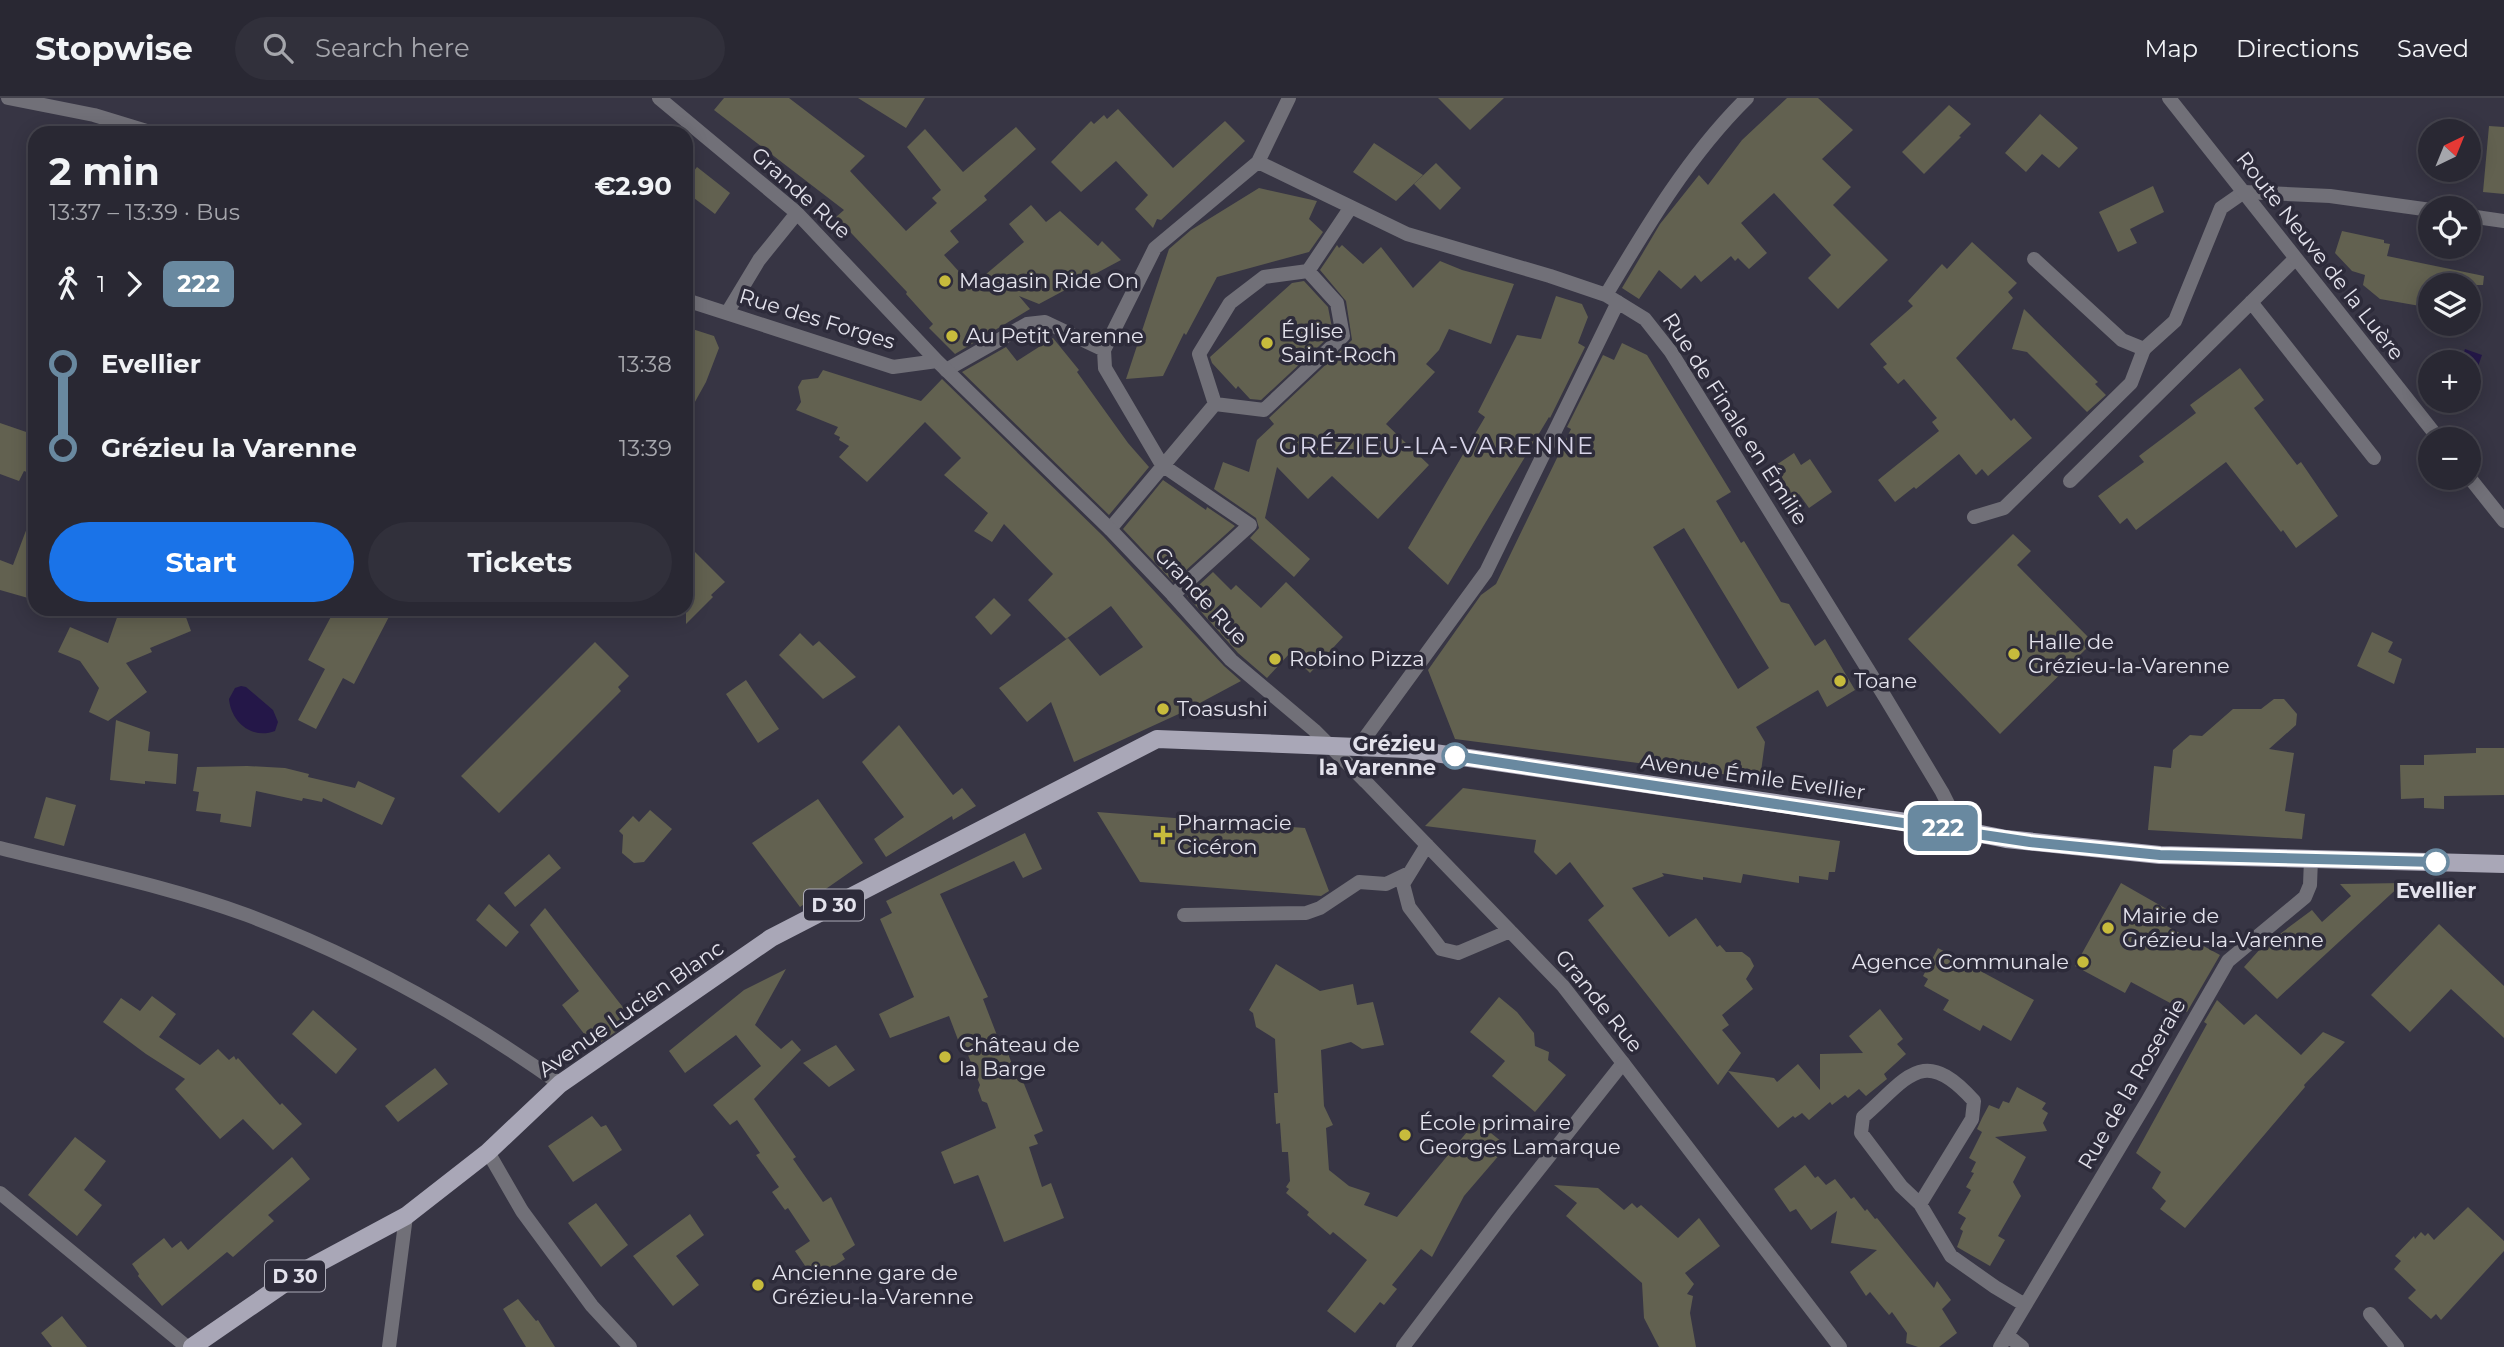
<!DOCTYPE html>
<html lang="en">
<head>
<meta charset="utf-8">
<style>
  body { margin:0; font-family:Montserrat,sans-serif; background:#31303b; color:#f1f3f6; height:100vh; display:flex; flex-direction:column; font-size:26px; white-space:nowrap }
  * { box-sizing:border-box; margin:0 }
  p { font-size:23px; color:#a5a6ac }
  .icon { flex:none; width:38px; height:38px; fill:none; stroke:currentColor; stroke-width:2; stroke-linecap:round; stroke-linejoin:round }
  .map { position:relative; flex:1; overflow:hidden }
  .details { position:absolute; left:28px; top:28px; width:665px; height:490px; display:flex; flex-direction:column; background:#292833; border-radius:21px; box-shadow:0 4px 18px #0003,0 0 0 2px #45444e }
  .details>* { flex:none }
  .badge { padding:0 14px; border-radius:10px; font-size:24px; line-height:46px }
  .needle { width:46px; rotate:43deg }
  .buttons { position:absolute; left:2418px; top:21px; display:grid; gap:14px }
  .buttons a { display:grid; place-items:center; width:63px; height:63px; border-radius:50%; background:#292833; box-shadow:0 4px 18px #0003,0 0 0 2px #45444e; font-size:35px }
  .map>.badge { position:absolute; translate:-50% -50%; box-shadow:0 0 0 4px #fff }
  .legs { display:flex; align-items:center; gap:10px; height:77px; padding:0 21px; font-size:23px }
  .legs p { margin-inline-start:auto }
  .summary { display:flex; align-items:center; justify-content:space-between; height:119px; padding:0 21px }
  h1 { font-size:38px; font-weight:700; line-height:52px }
  .cta { display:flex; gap:14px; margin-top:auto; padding:14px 21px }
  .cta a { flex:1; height:80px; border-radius:42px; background:#1a73e8; color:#fff; font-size:28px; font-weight:700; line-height:80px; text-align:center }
  .cta a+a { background:#31303b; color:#f1f3f6 }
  ul { padding:0 21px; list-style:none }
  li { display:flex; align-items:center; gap:24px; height:84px; font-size:26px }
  li i { display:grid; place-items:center; width:10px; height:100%; margin:0 9px; background:currentColor }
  li i::after { content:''; width:18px; height:18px; margin:-9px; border:5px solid; border-radius:50%; background:#292833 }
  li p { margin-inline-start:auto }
  li:first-child i { background:linear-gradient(#0000 50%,currentColor 0) }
  li:last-child i { background:linear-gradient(currentColor 50%,#0000 0) }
  header { display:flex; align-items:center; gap:42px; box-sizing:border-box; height:98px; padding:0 35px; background:#292833; border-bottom:2px solid #45444e }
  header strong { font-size:33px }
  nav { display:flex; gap:38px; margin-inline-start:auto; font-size:24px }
  .search { width:490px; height:63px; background:#31303b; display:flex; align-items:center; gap:18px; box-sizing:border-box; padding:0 24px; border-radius:38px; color:#a5a6ac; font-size:26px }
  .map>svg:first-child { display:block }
  .water { fill:#241748 }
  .building { fill:#626150; fill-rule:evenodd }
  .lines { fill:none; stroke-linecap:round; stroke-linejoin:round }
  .service { stroke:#717078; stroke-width:14 }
  .minor { stroke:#717078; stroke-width:14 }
  .tertiary { stroke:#717078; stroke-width:14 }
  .primary { stroke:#a9a7b7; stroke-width:18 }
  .line-1-casing { stroke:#fff; stroke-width:16 }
  .line-1 { stroke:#6989a0; stroke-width:10 }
  .poi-dot { fill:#c7bb3c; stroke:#2d2b3a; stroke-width:2.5 }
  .stop-1-dot { fill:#fff; stroke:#6989a0; stroke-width:3.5 }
  .labels { text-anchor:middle; stroke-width:7; stroke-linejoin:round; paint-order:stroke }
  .shield { fill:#2d2b3a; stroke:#acabb7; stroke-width:2 }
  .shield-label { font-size:19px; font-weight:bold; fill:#e3e2ec }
  .street-label { font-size:21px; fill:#e3e2ec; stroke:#2d2b3a }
  .poi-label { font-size:21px; fill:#e3e2ec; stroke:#2d2b3a; text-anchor:start }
  .stop-label { font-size:21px; font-weight:bold; fill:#e3e2ec; stroke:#2d2b3a; text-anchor:end }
  .quarter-label { font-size:24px; letter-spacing:2px; fill:#d8d5e9; stroke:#2d2b3a }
</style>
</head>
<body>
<header>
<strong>Stopwise</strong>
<div class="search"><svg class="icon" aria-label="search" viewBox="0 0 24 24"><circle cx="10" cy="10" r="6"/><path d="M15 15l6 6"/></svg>Search here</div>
<nav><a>Map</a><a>Directions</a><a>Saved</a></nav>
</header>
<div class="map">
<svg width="2504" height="1249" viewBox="0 0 2504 1249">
  <rect width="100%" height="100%" fill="#373544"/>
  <path class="water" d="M2465,251L2482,257L2470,291L2469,264H2461Z
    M241,588L246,589L273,612L278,624L275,633C252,642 231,624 229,601L235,590Z"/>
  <path class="building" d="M724,0H789L865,58L850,73L906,133L937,105L932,100L941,92L907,49L925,31L963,74L1016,29L1036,51L984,98L987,102L950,133L959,144L944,157L972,188L1024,144L1009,126L1031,107L1046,124L1060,113L1098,148L1102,143L1121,162L1039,206L1019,198L1030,211L955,256L929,230L933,226L906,196L907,194L836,119L844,112L714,12Z
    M858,0H925L906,30Z
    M1438,0H1504L1470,32Z
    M1787,0H1818L1853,32L1822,61L1851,89L1833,107L1888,162L1838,211L1808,180L1831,157L1774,95L1741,125L1767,155L1749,171L1738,160L1735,163L1731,158L1701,184L1695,177L1681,191L1659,172L1639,201L1622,190L1660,126L1699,77L1708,87L1742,42Z
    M1949,7L1971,26L1959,38L1961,39L1924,76L1902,54Z
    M1118,11L1173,70L1225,23L1245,43L1161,122L1157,121L1153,130L1135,111L1148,97L1116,63L1081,94L1051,64L1091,23L1094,26L1104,17L1107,21Z
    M2040,16L2078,50L2059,70L2042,56L2026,74L2005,55Z
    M2489,28L2504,29V96L2483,94Z
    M1374,45L1423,77L1396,103L1353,74Z
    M1436,65L1461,90L1440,112L1414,86Z
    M697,69L730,95L715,116L686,94V83Z
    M2153,88L2164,114L2130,131L2137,145L2118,154L2099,114Z
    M1259,90L1317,103L1309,121L1323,134L1309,154L1217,179L1186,237L1184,235L1163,278L1126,281L1169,151L1191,132Z
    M2342,133L2384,142V145L2390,146L2387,158L2484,178L2483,187H2425L2420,208L2380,201L2363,187L2365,177L2352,173L2335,155Z
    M1972,144L2017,185L2008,194L2013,200L1956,260L2011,323L2014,320L2032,340L1988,378L1982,371L1976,377L1959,356L1916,391L1914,389L1895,404L1878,382L1939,333L1932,324L1937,320L1904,281L1898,286L1883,269L1887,266L1870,246L1913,208L1908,203L1942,166L1947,171Z
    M1337,147L1339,150L1342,147L1363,166L1381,149L1413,190L1440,163L1462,172L1514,186L1491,246L1449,231L1439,252L1426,266L1435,274L1386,326L1429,367L1378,421L1332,378L1308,401L1277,369L1265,420L1310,461L1294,479L1250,440L1259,430L1256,420L1214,391L1223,364L1249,374L1257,342L1274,326L1269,320L1352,242L1346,203L1320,172Z
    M1304,183L1328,209L1333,235L1261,302L1250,301L1238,288L1236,291L1212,265L1210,259L1292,185Z
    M1556,198L1582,206L1588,219L1578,245L1585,249L1550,320L1549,319L1448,487L1408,450L1485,319L1478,314L1517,237L1541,241Z
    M2024,211L2098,284L2095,286L2106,297L2087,314L2027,254L2012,251Z
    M686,229L714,238L719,250L706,284L686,320Z
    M1053,240L1079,272L1077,274L1128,345L1149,369L1109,417L962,274L1006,249L1017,263Z
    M1622,245L1647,257L1731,394L1716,403L1741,445L1744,443L1781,504L1789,506L1815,548L1825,541L1855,592L1827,609L1818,592L1756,629L1765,644L1760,681L1455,641L1428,572L1481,497L1496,486L1571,331L1567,329L1603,257L1614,262ZM1684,430L1769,570L1738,591L1653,449Z
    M2240,270L2264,302L2254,310L2297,367L2301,364L2338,418L2296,450L2283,432L2281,434L2226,364L2136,432L2127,420L2120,426L2098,398L2144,364L2139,358L2196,315L2190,307Z
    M823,272L921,303L942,281L1103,438L1224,568L1241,583L1183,614L1074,664L1051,604L1027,624L999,590L1068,540L1100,578L1143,549L1111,508L1066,541L1028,502L1053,476L1004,426L992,444L974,433L988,415L944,377L961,360L925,324L867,384L839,359L849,348L839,342L840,339L834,336L838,329L796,312L801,304L798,289L802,282L818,280Z
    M0,325L35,337V377L24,373L19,383L0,376Z
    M1794,355L1801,367L1810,361L1832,394L1809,410L1799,396L1794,400L1773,369Z
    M1163,382L1206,412L1207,409L1235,428L1173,484L1123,431Z
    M33,414L35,415V502L0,492V462L13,467Z
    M2013,436L2031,453L2017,467L2093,544L2000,636L1908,541Z
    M686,445L725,484L711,497L713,499L686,526Z
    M1213,474L1231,492L1236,487L1261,510L1286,484L1343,539L1310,575L1290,555L1267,580L1238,555L1187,498Z
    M994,500L1011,517L991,537L975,519Z
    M120,511H183L191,533L150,550L152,554L126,565L147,594L108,623L89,614L99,590L80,563L58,554L70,529L108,545Z
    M335,511H393L354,586L343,580L316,631L298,622L325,571L308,562Z
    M2372,534L2393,544L2388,554L2402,561L2394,586L2357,568Z
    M800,535L813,548L819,543L856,579L823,601L779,557Z
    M595,544L629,578L618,589L621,593L499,715L461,678Z
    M746,582L779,631L758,645L726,596Z
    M2274,601H2284L2297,616L2296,627L2269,651L2294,655L2285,713L2305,716L2302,741L2148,732L2154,668L2171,670L2173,652L2190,637L2202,638L2233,611H2261Z
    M116,622L150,634L148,653L178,656L176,686L145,683V686L110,682Z
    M899,627L953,697L962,690L976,708L953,722L952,718L886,759L874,741L904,719L862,664Z
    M2476,650H2504V697L2444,698V711L2424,710V700L2401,701L2400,667H2424V657L2476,655Z
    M247,668L285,670L309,676L308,679L355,690L358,683L395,700L382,727L323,700L322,704L303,700L302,703L256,693L251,729L220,724L221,716L196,713L199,694L193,693L197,669Z
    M1463,690L1840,743L1835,774H1829L1828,782L1799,778V785L1743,776L1741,785L1703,779V782L1662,775L1664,778L1632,790L1669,839L1696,820L1717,849L1720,847L1726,854H1742L1750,860L1754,868L1746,881L1753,891L1722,917L1729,927L1722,932L1741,955L1728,973L1774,980L1777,984L1798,966L1820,992V956L1863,955L1849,938L1880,911L1903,941L1897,946L1906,956L1884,976L1887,981L1866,998L1859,991L1848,1000L1845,997L1832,1007L1830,1004L1809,1022L1802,1015L1795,1020L1793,1018L1778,1030L1728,973L1718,987L1588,822L1604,808L1570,764L1556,777L1534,754L1536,742L1425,728Z
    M46,699L76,707L64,748L34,740Z
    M818,701L863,765L800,809L752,745Z
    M650,712L672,731L644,764L634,765L622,755L623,737L619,733L633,718L639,724Z
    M1097,714L1305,730L1329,793L1321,798L1140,784Z
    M1025,735L1042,771L1023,780L1014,763L940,796L988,899L983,901L998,940L1002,939L1016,977L1020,976L1043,1033L1034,1037L1038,1046L1029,1049L1042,1089L1051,1085L1064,1120L1004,1144L979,1079L978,1077L954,1086L941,1054L996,1030L987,1005L982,1003L978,992L980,987L968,957L963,955L949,918L890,940L879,916L914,899L880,821L892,815L886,803Z
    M549,756L561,770L515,809L504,795Z
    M2121,785L2170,813L2163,826L2220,857L2187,914L2131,884L2125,895L2075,868Z
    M2403,785L2277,901L2244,869L2261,850L2312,812L2322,824L2351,798L2340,786Z
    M489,806L519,834L506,849L476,822Z
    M545,810L633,922L601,944L592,933L585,937L562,907L579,893L530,827Z
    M2439,826L2504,888V940L2451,891L2410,934L2371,897Z
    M1938,850L2034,902L2011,943L1983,927L1980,933L1943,912L1949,902L1924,888L1928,881L1923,878Z
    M1276,866L1320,893L1353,886L1357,907L1373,904L1384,947L1362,951L1351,944L1321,952L1324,1008L1333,1027L1326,1030L1329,1072L1349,1088L1370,1095L1364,1107L1397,1119L1476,1023L1507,1048L1464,1098L1432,1159L1421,1151L1392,1187L1397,1191L1384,1207L1380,1204L1355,1235L1327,1213L1367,1162L1333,1134L1330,1137L1307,1117L1309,1114L1286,1095L1289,1091L1286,1089L1290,1083L1288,1054H1282L1280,1025L1276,1026L1274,995H1278L1275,941L1256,929L1253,915L1249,912Z
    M786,871L755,927L781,951L792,942L801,952L754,1001L796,1059L793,1061L823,1104L831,1099L855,1147L842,1156L845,1161L814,1181L795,1153L810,1143L788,1110L785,1112L772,1094L779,1089L756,1057L760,1055L737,1022L730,1027L713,1007L761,968L736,937L685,975L669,953L744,892Z
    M152,898L176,916L159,939L200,967L218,951L229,962L234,958L236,962L238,960L280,1007L282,1005L302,1026L273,1052L243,1021L220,1041L175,991L185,981L146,956L103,924L121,900L140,913Z
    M1499,899L1517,914L1534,935L1535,948L1549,954L1548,962L1566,977L1535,1014L1492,978L1505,963L1470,934Z
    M2217,902L2244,927L2256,916L2301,957L2323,934L2345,944L2304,987L2305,989L2185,1130L2160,1111L2166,1103L2152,1090L2161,1074L2136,1055L2207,926L2204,924Z
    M313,912L357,951L336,976L292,936Z
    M836,947L855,972L829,989L803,965Z
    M435,970L448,986L398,1024L385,1008Z
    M2017,989L2046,1005L2042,1011L2048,1015L2043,1025L2047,1033L1995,1039L2026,1059L2013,1084L2021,1098L1998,1138L2005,1142L1990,1168L1957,1149L1963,1133L1960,1131L1966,1120L1958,1115L1971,1092L1966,1089L1974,1075L1971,1074L1976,1064L1969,1060L1982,1034L1977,1031L1982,1020L1989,1007L1999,1011L2003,1003L2009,1005Z
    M592,1018L601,1029L606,1027L622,1052L573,1084L548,1048Z
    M75,1039L106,1063L84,1092L102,1107L77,1138L28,1097Z
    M292,1059L310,1081L268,1117L274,1123L233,1159L227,1154L162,1208L138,1178L139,1176L132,1166L164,1140L172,1150L181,1143L188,1152Z
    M1805,1067L1815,1080L1818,1078L1826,1087L1835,1081L1851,1101L1854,1099L1865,1113L1867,1111L1875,1121L1877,1120L1934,1190L1937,1183L1951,1202L1942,1211L1957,1235L1939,1249H1918L1906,1245L1907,1235L1892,1214L1889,1217L1870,1194L1866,1198L1850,1174L1877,1152L1831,1145L1837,1113L1811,1132L1796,1111L1790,1114L1774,1091Z
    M1554,1087L1598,1090L1624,1112L1632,1105L1637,1110L1641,1107L1678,1140L1699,1120L1720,1148L1685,1175L1694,1186L1687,1196L1693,1198L1690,1215L1696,1249H1659L1644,1220L1642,1185L1566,1118L1577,1105Z
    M596,1105L628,1147L601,1169L568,1125Z
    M2468,1109L2504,1143V1153L2441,1222L2436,1216L2431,1221L2408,1200L2416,1192L2394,1171L2401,1163L2395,1158L2414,1138L2415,1141L2421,1134L2425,1138L2428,1135L2434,1142Z
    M690,1116L704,1137L676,1158L699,1187L673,1208L633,1158Z
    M518,1201L536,1223L538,1222L555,1249H526L503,1211Z
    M62,1218L69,1227L87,1249H52L41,1235Z"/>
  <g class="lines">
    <path class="service" d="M1974,419L2004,410L2131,285L2144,251"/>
    <path class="minor" d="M1258,64L1407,136L1550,178L1606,197L1645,221L1671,254L1885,599L1942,694L1961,732
      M2469,118L2504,123
      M2034,161L2122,242L2144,251L2175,223L2221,110L2244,94L2330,98L2431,112
      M1308,173L1337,205L1343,238L1264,312L1215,306L1199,256L1230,205L1264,179Z
      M1308,173L1351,109
      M1606,197C1647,128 1689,57 1747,0
      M2251,204L2374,360
      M946,272L1027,226L1045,224L1104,252
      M2070,383L2295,161
      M1110,431L1215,306
      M1173,497L1250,427L1162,367L1105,270L1104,252L1155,150L1258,64L1289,0
      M1359,648L1486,474L1618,204
      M1365,683L1563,888L1623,965L1505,1114L1403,1249
      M1427,747L1403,786L1409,809L1441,851L1458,855L1510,833
      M0,750C82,771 167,788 247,817C359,859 463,917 560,986
      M1184,817L1306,815L1320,810L1359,784L1386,786L1409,775
      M488,1054L522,1113L592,1208L630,1249
      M0,1095L187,1249
      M1920,1106L1901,1088L1861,1035L1863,1019C1908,980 1923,946 1974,1003L1972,1021L1920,1106L1951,1158L1995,1189L2025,1207
      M2370,1216L2397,1249
      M2007,1237L2022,1249
      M389,1249L406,1118
      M2000,1249L2148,1002L2228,863L2305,799L2310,787L2311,761"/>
    <path class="tertiary" d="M8,0L94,17L153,35
      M659,0L797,115L937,263L1110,431L1173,497L1231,562L1314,632L1365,683
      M2169,0L2439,341
      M686,202L893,269L937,263
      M727,215L759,162L797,115
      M2469,379L2504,423
      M1623,965L1840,1249"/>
    <path class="primary" d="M192,1249L298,1176L406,1118L488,1054L560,986L771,840L1157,641L1407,651L1961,732L2006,741L2160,757L2504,766"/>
  </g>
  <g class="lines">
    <defs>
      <path id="line-1" d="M1455,658L2030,744L2160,757L2436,764"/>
    </defs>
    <use href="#line-1" class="line-1-casing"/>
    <use href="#line-1" class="line-1"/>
  </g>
  <g class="poi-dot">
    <circle cx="945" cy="183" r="7"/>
    <circle cx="952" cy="238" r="7"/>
    <circle cx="1267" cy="245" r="7"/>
    <circle cx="2014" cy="556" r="7"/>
    <circle cx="1275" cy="561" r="7"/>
    <circle cx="1840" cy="583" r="7"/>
    <circle cx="1163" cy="611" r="7"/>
    <path d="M1159.5 726.5h7v7h7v7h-7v7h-7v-7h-7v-7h7z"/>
    <circle cx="2108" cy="830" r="7"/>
    <circle cx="2083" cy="864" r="7"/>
    <circle cx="945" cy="959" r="7"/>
    <circle cx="1405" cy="1037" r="7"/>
    <circle cx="758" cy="1187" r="7"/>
  </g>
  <g class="stop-1-dot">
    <circle cx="1455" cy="658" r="12"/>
    <circle cx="2436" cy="764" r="12"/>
  </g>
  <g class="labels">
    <g class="shield">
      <rect x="804" y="791.5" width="60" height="31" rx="5"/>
      <rect x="265" y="1162.5" width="60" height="31" rx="5"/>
    </g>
    <g class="shield-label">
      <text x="834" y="814">D 30</text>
      <text x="295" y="1185">D 30</text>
    </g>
    <g class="street-label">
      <text transform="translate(801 95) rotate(42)" y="7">Grande Rue</text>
      <text transform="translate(2320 158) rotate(52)" y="7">Route Neuve de la Luère</text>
      <text transform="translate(817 221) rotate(17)" y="7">Rue des Forges</text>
      <text transform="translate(1735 321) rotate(57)" y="7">Rue de Finale en Émilie</text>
      <text transform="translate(1201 498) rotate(47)" y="7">Grande Rue</text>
      <text transform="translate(1753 679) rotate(8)" y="7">Avenue Émile Evellier</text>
      <text transform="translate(1599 903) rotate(51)" y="7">Grande Rue</text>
      <text transform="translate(631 911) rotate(-35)" y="7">Avenue Lucien Blanc</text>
      <text transform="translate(2132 986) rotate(-60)" y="7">Rue de la Roseraie</text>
    </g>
    <g class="poi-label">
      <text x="959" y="190">Magasin Ride On</text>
      <text x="1281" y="240">Église<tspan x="1281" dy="24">Saint-Roch</tspan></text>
      <text x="966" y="245">Au Petit Varenne</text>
      <text x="2028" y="551">Halle de<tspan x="2028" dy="24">Grézieu-la-Varenne</tspan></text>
      <text x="1289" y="568">Robino Pizza</text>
      <text x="1854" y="590">Toane</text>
      <text x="1177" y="618">Toasushi</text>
      <text x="1177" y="732">Pharmacie<tspan x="1177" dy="24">Cicéron</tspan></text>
      <text x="2122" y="825">Mairie de<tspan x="2122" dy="24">Grézieu-la-Varenne</tspan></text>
      <text x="2069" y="871" text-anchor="end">Agence Communale</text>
      <text x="959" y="954">Château de<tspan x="959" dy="24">la Barge</tspan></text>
      <text x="1419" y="1032">École primaire<tspan x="1419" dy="24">Georges Lamarque</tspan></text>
      <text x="772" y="1182">Ancienne gare de<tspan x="772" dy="24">Grézieu-la-Varenne</tspan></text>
    </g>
    <g class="stop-label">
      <text x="1436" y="653">Grézieu<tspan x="1436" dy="24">la Varenne</tspan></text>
      <text x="2436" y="800" text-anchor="middle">Evellier</text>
    </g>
    <g class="quarter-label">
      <text x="1437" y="356">GRÉZIEU-LA-VARENNE</text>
    </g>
  </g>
</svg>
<div class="buttons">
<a><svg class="needle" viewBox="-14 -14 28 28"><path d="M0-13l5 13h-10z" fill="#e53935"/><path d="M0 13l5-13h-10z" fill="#a5a6ac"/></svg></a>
<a><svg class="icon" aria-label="locate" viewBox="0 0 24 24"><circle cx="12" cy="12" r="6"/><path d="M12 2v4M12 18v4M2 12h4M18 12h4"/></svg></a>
<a><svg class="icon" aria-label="layers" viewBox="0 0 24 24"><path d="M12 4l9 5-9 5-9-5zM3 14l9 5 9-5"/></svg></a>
<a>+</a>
<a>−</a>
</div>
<b class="badge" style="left:1943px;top:730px;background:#6989a0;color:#fff">222</b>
<section class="details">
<div class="summary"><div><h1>2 min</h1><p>13:37 – 13:39 · Bus</p></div><b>€2.90</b></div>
<div class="legs"><svg class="icon" aria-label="walk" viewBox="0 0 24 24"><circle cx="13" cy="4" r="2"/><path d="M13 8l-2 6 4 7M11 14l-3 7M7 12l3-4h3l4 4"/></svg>1<svg class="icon" aria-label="forward" viewBox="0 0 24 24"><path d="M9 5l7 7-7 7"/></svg><b class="badge" style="background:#6989a0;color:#fff">222</b></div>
<ul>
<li><i style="color:#6989a0"></i><b>Evellier</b><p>13:38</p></li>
<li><i style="color:#6989a0"></i><b>Grézieu la Varenne</b><p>13:39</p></li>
</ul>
<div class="cta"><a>Start</a><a>Tickets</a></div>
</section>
</div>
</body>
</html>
